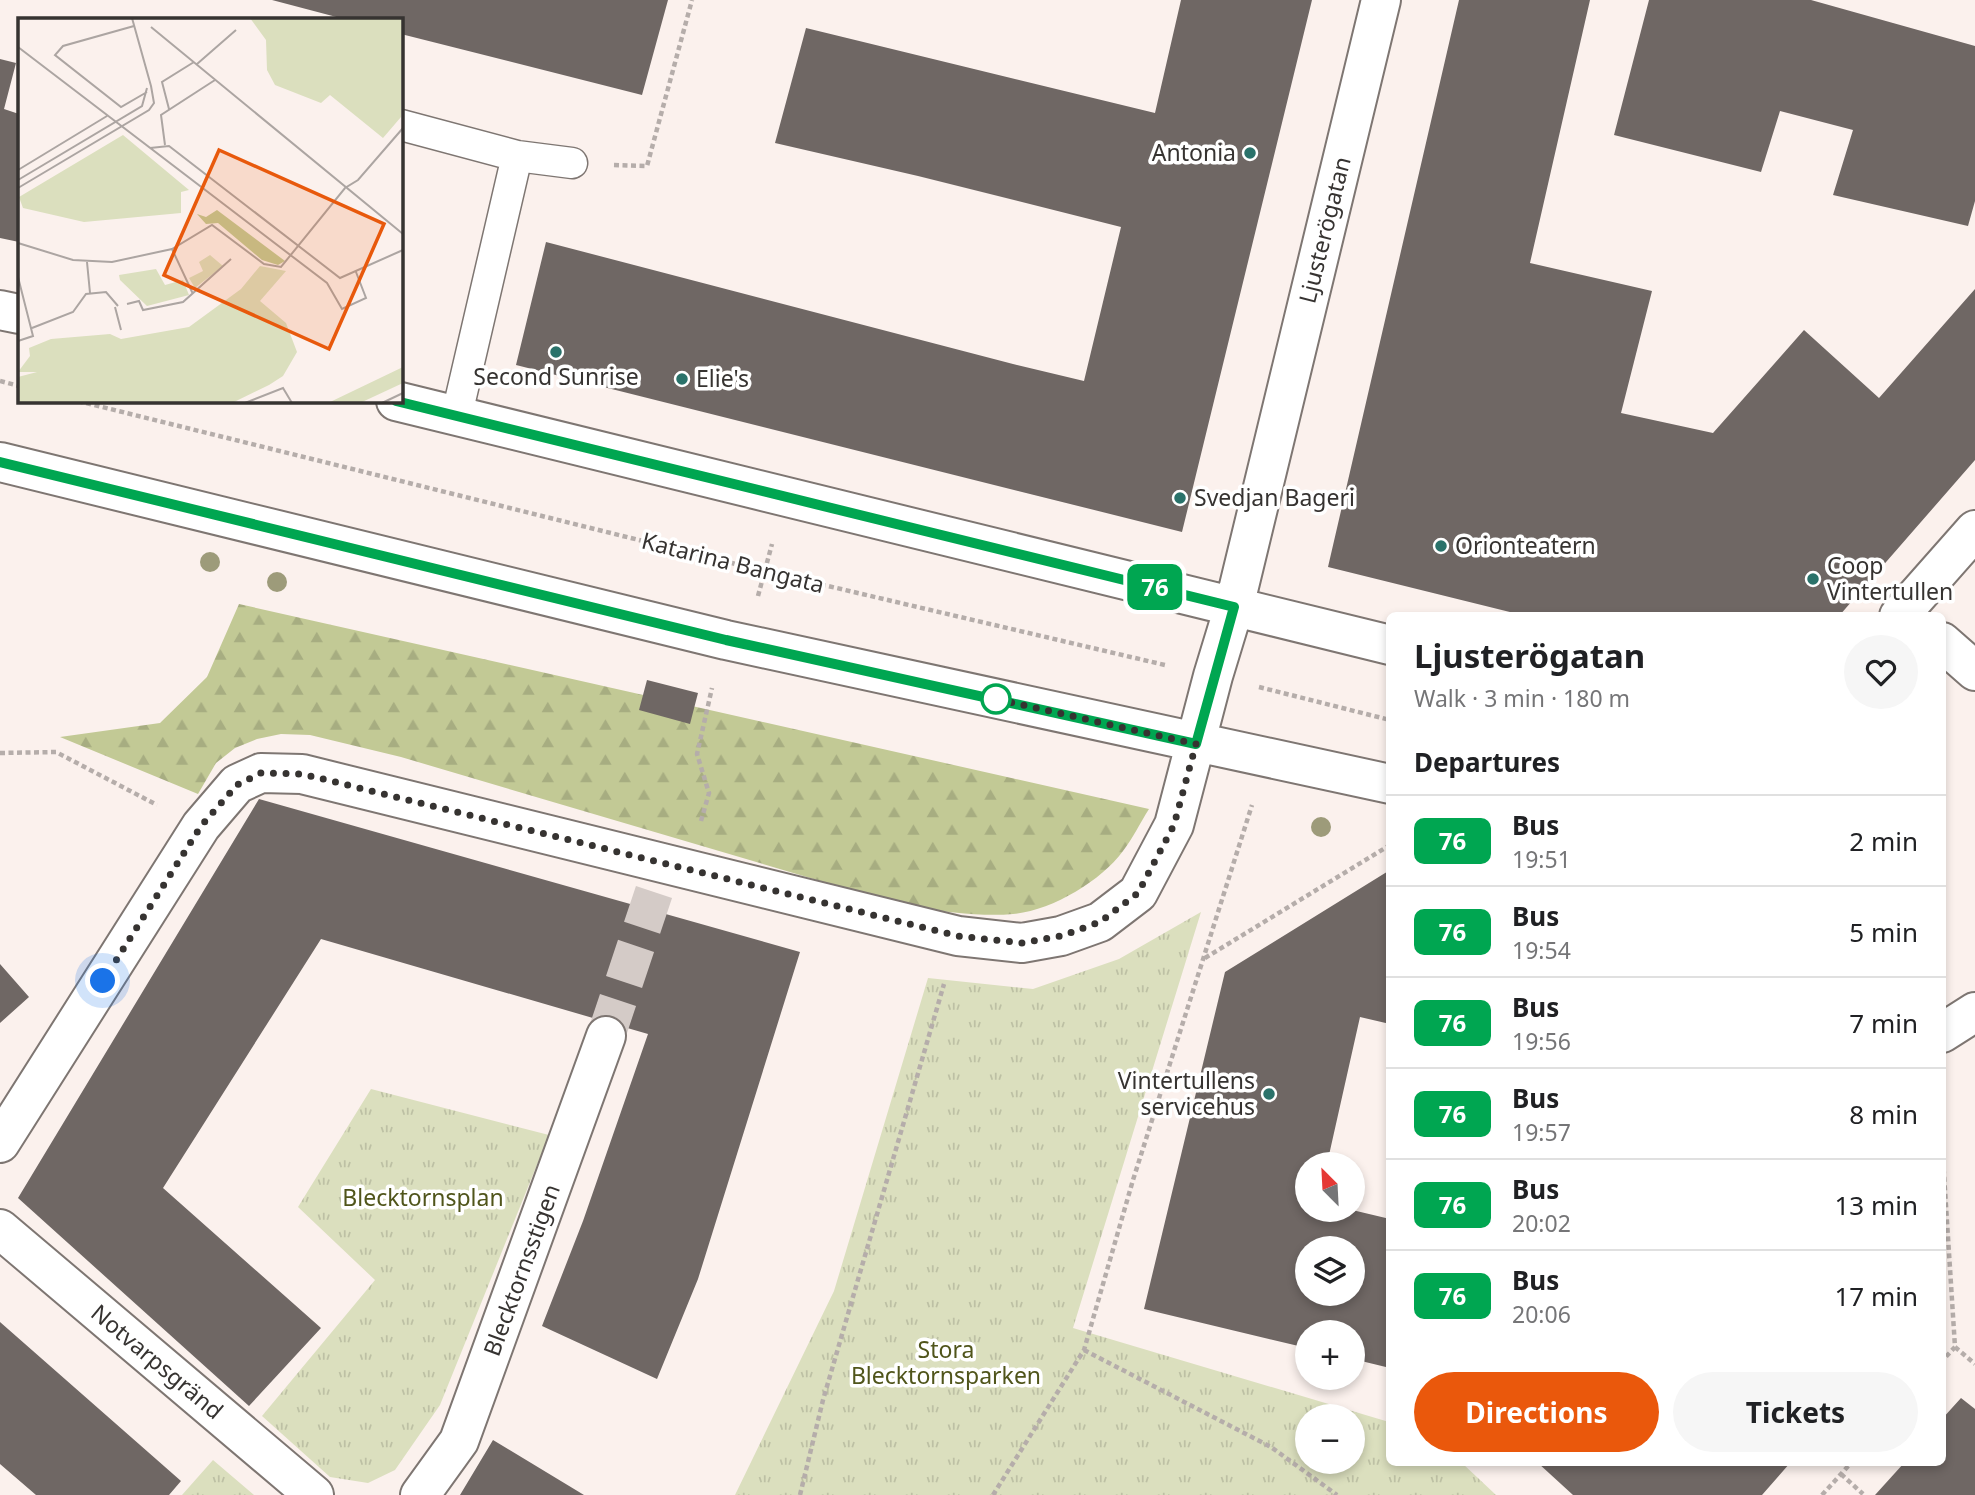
<!DOCTYPE html>
<html lang="en">
<head>
<meta charset="utf-8">
<style>
  body { margin:0; font-family:"Noto Sans",sans-serif; background:#f6f6f6; color:#202124; height:100vh; display:flex; flex-direction:column; font-size:26px; white-space:nowrap }
  * { box-sizing:border-box; margin:0 }
  p { font-size:23px; color:#757577 }
  .icon { flex:none; width:38px; height:38px; fill:none; stroke:currentColor; stroke-width:2; stroke-linecap:round; stroke-linejoin:round }
  .map { position:relative; flex:1; overflow:hidden }
  .side { position:absolute; left:1386px; top:612px; width:560px; height:854px; display:flex; flex-direction:column; background:#fff; border-radius:10px; box-shadow:0 4px 10px #0003 }
  .side>* { flex:none }
  .badge { padding:0 14px; border-radius:10px; font-size:24px; line-height:46px }
  .needle { width:46px; rotate:336deg }
  .controls { position:absolute; left:1295px; top:1152px; display:grid; gap:14px }
  .controls a { display:grid; place-items:center; width:70px; height:70px; border-radius:50%; background:#fff; box-shadow:0 4px 10px #0003; font-size:35px }
  .you { position:absolute; width:35px; height:35px; margin:-18px; border:5px solid #fff; border-radius:50%; background:#1a73e8; box-shadow:0 0 0 10px #1a73e833 }
  .map>.badge { position:absolute; translate:-50% -50%; box-shadow:0 0 0 4px #fff }
  h2 { padding:0 28px; font-size:26px; line-height:63px }
  .round { display:grid; place-items:center; flex:none; width:74px; height:74px; border-radius:37px; background:#f6f6f6 }
  .headline { display:flex; align-items:center; justify-content:space-between; height:119px; padding:0 28px }
  h1 { font-size:33px; font-weight:700; line-height:52px }
  .button { display:flex; gap:14px; margin-top:auto; padding:14px 28px }
  .button a { flex:1; height:80px; border-radius:42px; background:#ea580c; color:#fff; font-size:28px; font-weight:700; line-height:80px; text-align:center }
  .button a+a { background:#f6f6f6; color:#202124 }
  ul { padding:0; list-style:none }
  li { display:flex; align-items:center; gap:21px; height:91px; padding:0 28px; border-top:2px solid #e0e0e0 }
  li div { flex:1 }
  li b { display:block; font-size:26px }
  li em { font-style:normal }
  li .badge { min-width:77px; font-weight:700; text-align:center }
  .map>svg:first-child { display:block }
  .forest { fill:url(#forest-firs) }
  .park { fill:url(#park-tufts); fill-rule:evenodd }
  .building { fill:#6f6764; fill-rule:evenodd }
  .lines { fill:none; stroke-linecap:round; stroke-linejoin:round }
  .street-tunnel { stroke:#d4cbc7; stroke-width:38; stroke-dasharray:38 19; stroke-linecap:butt }
  .lane-casing { stroke:#7e7672; stroke-width:33 }
  .street-casing { stroke:#7e7672; stroke-width:42 }
  .path { stroke:#b5adaa; stroke-width:4.5; stroke-dasharray:5 3.5; stroke-linecap:butt }
  .lane { stroke:#fff; stroke-width:30 }
  .street { stroke:#fff; stroke-width:38 }
  .tree { fill:#9d9b7a }
  .line-casing { stroke:#fff; stroke-width:16 }
  .line { stroke:#00a651; stroke-width:10 }
  .walk { stroke:#363331; stroke-width:7; stroke-dasharray:0 12.6 }
  .poi-dot { fill:#2a726a; stroke:#fff; stroke-width:2.5 }
  .stop-dot { fill:#fff; stroke:#00a651; stroke-width:3.5 }
  .labels { text-anchor:middle; stroke-width:7; stroke-linejoin:round; paint-order:stroke }
  .poi-label { font-size:23px; fill:#363331; stroke:#fff; text-anchor:start }
  .street-label { font-size:23px; fill:#363331; stroke:#fff }
  .park-label { font-size:23px; fill:#50551b; stroke:#fff }
  .inset-road { fill:none; stroke:#aca5a2; stroke-width:2 }
  .view { fill:#e8590c; fill-opacity:0.15; stroke:#e8590c; stroke-width:3.5 }
  .inset-edge { fill:none; stroke:#363331; stroke-width:3.5 }
</style>
</head>
<body>
<div class="map">
<svg width="1975" height="1495" viewBox="0 0 1975 1495">
  <defs>
    <pattern id="forest-firs" width="22" height="20" patternUnits="userSpaceOnUse" patternTransform="scale(1.75)"><rect width="22" height="20" fill="#c2c995"/><path d="M5 1l3.5 6h-7zM16 11l3.5 6h-7z" fill="#a7ad81"/></pattern>
    <pattern id="park-tufts" width="24" height="20" patternUnits="userSpaceOnUse" patternTransform="scale(1.75)"><rect width="24" height="20" fill="#dbdfbe"/><path d="M3 7l-1-3M5 7V3M7 7l1-3M15 17l-1-3M17 17v-4M19 17l1-3" fill="none" stroke="#bdc0a4"/></pattern>
  </defs>
  <rect width="100%" height="100%" fill="#fbf1ed"/>
  <path class="forest" d="M239,604L1149,809C1140,823 1133,838 1123,851C1101,881 1051,911 1013,914C981,917 947,911 915,909L401,757L310,735L281,734L257,739L235,748L216,763L198,794L60,737L160,723L207,677Z"/>
  <path class="park" d="M1201,912L1073,1328L1389,1422L1390,1463H1462L1496,1495H735L834,1291L928,978L1033,989L1119,959ZM1307,1416H1353V1461H1307Z
    M371,1089L549,1135L440,1405L395,1470L368,1483L330,1477L262,1416L375,1280L298,1207Z
    M213,1460L254,1495H182Z"/>
  <path class="building" d="M272,0H668L642,95L401,34V19H344Z
    M1181,0H1312L1182,532L516,365L546,242L1013,364L1084,381L1121,227L918,176L775,143L806,28L1155,113Z
    M1459,0H1590L1530,263L1652,291L1621,413L1713,433L1804,330L1879,398L1975,289V460L1839,616H1526L1328,567Z
    M1649,0H1811L1975,46V201L1968,226L1833,195L1853,130L1780,111L1761,172L1614,135Z
    M0,59L16,63L4,109L19,114V242L0,238Z
    M647,680L698,693L690,724L639,710Z
    M259,799L800,952L698,1279L657,1379L542,1326L583,1221L648,1034L321,939L163,1188L321,1328L249,1406L18,1198Z
    M1390,870V1024L1360,1017L1327,1164H1307V1209H1348L1390,1219V1368L1353,1359V1332H1307V1348L1144,1309L1225,972ZM1307,1248H1353V1293H1307Z
    M0,964L29,997L0,1023Z
    M0,1322L181,1481L169,1495H36L0,1464Z
    M1961,1398L1975,1409V1495H1875L1904,1463H1942V1419Z
    M493,1440L584,1495H460Z
    M1538,1463H1790L1762,1495H1573Z"/>
  <g class="lines">
    <path class="street-tunnel" d="M606,1036L654,892"/>
    <defs>
      <path id="lane" d="M401,125L517,156L572,163
        M457,414L517,156"/>
      <path id="street" d="M0,310L19,314
        M396,401L1390,645
        M0,462L726,640L1390,784
        M1899,616L1975,530
        M1942,642L1975,671
        M1942,1033L1975,1012
        M0,1143L201,826L237,784L261,773L302,774L958,936L1022,943L1061,936L1100,922L1138,893L1174,825L1213,676L1234,607L1381,0
        M0,1229L314,1495
        M420,1495L459,1441L606,1036"/>
    </defs>
    <use href="#lane" class="lane-casing"/>
    <use href="#street" class="street-casing"/>
    <path class="path" d="M614,165L647,166L692,0
      M0,381L19,386
      M78,401L764,571L1165,665
      M758,596L772,544
      M1259,687L1390,720
      M0,753L56,752L157,805
      M701,821L709,793L697,754L712,688
      M1205,958L1390,845
      M1942,1143L1955,1347L1942,1361
      M1955,1347L1975,1364
      M1084,1350L1271,1447L1337,1495
      M1841,1474L1863,1494
      M800,1495L823,1400L944,984
      M993,1495L1084,1350L1133,1180L1252,805
      M1822,1495L1851,1463"/>
    <use href="#lane" class="lane"/>
    <use href="#street" class="street"/>
  </g>
  <g class="tree">
    <circle cx="210" cy="562" r="10"/>
    <circle cx="277" cy="582" r="10"/>
    <circle cx="1321" cy="827" r="10"/>
  </g>
  <g class="lines">
    <defs>
      <path id="line" d="M0,462L726,640L1196,744L1234,607L396,401"/>
    </defs>
    <use href="#line" class="line-casing"/>
    <use href="#line" class="line"/>
    <path class="walk" d="M103,981L201,826L237,785L261,773L302,774L323,779L958,936L1022,943L1061,936L1100,922L1138,893L1174,825L1196,744L996,699"/>
  </g>
  <g class="poi-dot">
    <circle cx="1250" cy="153" r="7"/>
    <circle cx="556" cy="352" r="7"/>
    <circle cx="682" cy="379" r="7"/>
    <circle cx="1180" cy="498" r="7"/>
    <circle cx="1441" cy="546" r="7"/>
    <circle cx="1813" cy="579" r="7"/>
    <circle cx="1269" cy="1094" r="7"/>
  </g>
  <circle class="stop-dot" cx="996" cy="699" r="14"/>
  <g class="labels">
    <g class="poi-label">
      <text x="1236" y="161" text-anchor="end">Antonia</text>
      <text x="556" y="385" text-anchor="middle">Second Sunrise</text>
      <text x="696" y="387">Elie's</text>
      <text x="1194" y="506">Svedjan Bageri</text>
      <text x="1455" y="554">Orionteatern</text>
      <text x="1827" y="574">Coop<tspan x="1827" dy="26">Vintertullen</tspan></text>
      <text x="1255" y="1089" text-anchor="end">Vintertullens<tspan x="1255" dy="26">servicehus</tspan></text>
    </g>
    <g class="street-label">
      <text transform="translate(1325 230) rotate(-76)" y="8">Ljusterögatan</text>
      <text transform="translate(733 563) rotate(14)" y="8">Katarina Bangata</text>
      <text transform="translate(522 1270) rotate(-70)" y="8">Blecktornsstigen</text>
      <text transform="translate(157 1362) rotate(40)" y="8">Notvarpsgränd</text>
    </g>
    <g class="park-label">
      <text x="423" y="1206">Blecktornsplan</text>
      <text x="946" y="1358">Stora<tspan x="946" dy="26">Blecktornsparken</tspan></text>
    </g>
  </g>
  <g transform="translate(18 18)">
    <rect width="385" height="385" fill="#fbf1ed"/>
    <path d="M199,192L267,243L260,247L244,242L200,205L188,206L179,196L188,199Z" fill="#c2c995"/>
    <path d="M232,0H385L383,99L365,120L312,77L303,85L257,67L249,52L248,22ZM105,117L171,172L163,174V195L66,204L5,190L1,179ZM192,237L205,248L177,270L171,260L185,253L181,244ZM242,248L268,253L242,283L268,305L279,334L265,358L251,367L214,385H0V359L19,354H0L12,338L11,330L33,321L92,316L103,321L171,309L223,271ZM138,251L147,267L165,262L171,277L129,288L102,262L101,257ZM385,349V365L342,385H310Z" fill="#dbdfbe"/>
    <path class="inset-road" d="M114,0L133,68M116,8L45,28L37,37L103,89L129,74M133,9L385,216M0,29L309,265L324,291L348,280L338,254M179,46L218,12M151,91L144,64L176,44M147,127L143,97L197,62M132,130L151,128L322,260L385,232M0,152L89,98M0,162L124,88L129,70M0,170L131,92L136,85L133,68M0,225L55,242L94,244L154,231L194,207L246,246L263,249L327,170L340,162L385,110M154,231L175,276M69,244L72,275M0,259L15,318L0,323M109,286L121,283L125,292L165,284L213,241M97,289L103,312M14,310L55,294L68,276L88,274L100,288M227,385L265,370L274,385M364,385L385,375"/>
    <path class="view" d="M201,132L366,206L311,331L146,257Z"/>
    <rect width="385" height="385" class="inset-edge"/>
  </g>
</svg>
<div class="controls">
<a><svg class="needle" viewBox="-14 -14 28 28"><path d="M0-13l5 13h-10z" fill="#e53935"/><path d="M0 13l5-13h-10z" fill="#757577"/></svg></a>
<a><svg class="icon" aria-label="layers" viewBox="0 0 24 24"><path d="M12 4l9 5-9 5-9-5zM3 14l9 5 9-5"/></svg></a>
<a>+</a>
<a>−</a>
</div>
<div class="you" style="left:103px;top:981px"></div>
<b class="badge" style="left:1155px;top:587px;background:#00a651;color:#fff">76</b>
<section class="side">
<div class="headline"><div><h1>Ljusterögatan</h1><p>Walk · 3 min · 180 m</p></div><a class="round"><svg class="icon" aria-label="heart" viewBox="0 0 24 24"><path d="M12 20l-8-8c-3-5 5-10 8-4 3-6 11-1 8 4z"/></svg></a></div>
<h2>Departures</h2>
<ul>
<li><span class="badge" style="background:#00a651;color:#fff">76</span><div><b>Bus</b><p>19:51</p></div><em>2 min</em></li>
<li><span class="badge" style="background:#00a651;color:#fff">76</span><div><b>Bus</b><p>19:54</p></div><em>5 min</em></li>
<li><span class="badge" style="background:#00a651;color:#fff">76</span><div><b>Bus</b><p>19:56</p></div><em>7 min</em></li>
<li><span class="badge" style="background:#00a651;color:#fff">76</span><div><b>Bus</b><p>19:57</p></div><em>8 min</em></li>
<li><span class="badge" style="background:#00a651;color:#fff">76</span><div><b>Bus</b><p>20:02</p></div><em>13 min</em></li>
<li><span class="badge" style="background:#00a651;color:#fff">76</span><div><b>Bus</b><p>20:06</p></div><em>17 min</em></li>
</ul>
<div class="button"><a>Directions</a><a>Tickets</a></div>
</section>
</div>
</body>
</html>
